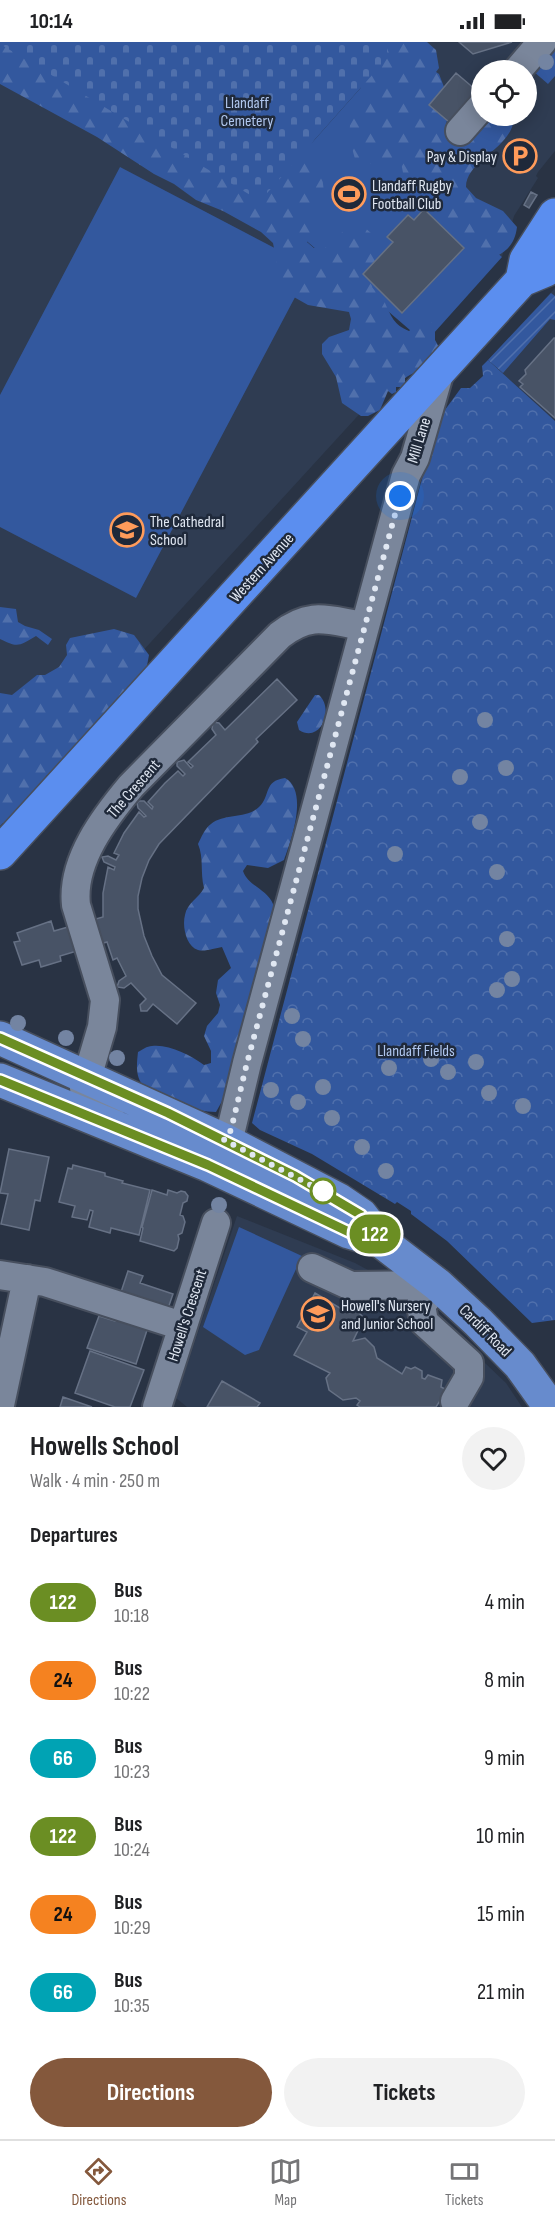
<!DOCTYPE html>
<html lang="en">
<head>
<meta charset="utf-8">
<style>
  body { margin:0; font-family:"Sofia Sans Condensed",sans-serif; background:#f2f2f2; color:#202124; height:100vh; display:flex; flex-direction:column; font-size:22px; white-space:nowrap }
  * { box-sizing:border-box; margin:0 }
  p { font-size:20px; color:#757577 }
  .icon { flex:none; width:33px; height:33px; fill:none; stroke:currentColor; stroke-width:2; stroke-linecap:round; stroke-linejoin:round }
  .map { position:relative; height:1365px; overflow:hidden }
  .sheet { display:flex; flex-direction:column; background:#fff; flex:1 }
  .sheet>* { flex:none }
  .badge { padding:0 12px; border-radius:20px; font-size:21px; line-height:39px }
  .tools { position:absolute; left:471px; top:18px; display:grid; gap:12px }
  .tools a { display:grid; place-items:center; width:66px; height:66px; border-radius:50%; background:#fff; box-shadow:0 3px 15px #0003; font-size:30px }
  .you { position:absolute; width:30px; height:30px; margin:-15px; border:4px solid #fff; border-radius:50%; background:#1a73e8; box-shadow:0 0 0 9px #1a73e833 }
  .map>.badge { position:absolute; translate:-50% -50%; box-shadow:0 0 0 3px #fff }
  h2 { padding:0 30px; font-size:22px; line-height:54px }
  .round { display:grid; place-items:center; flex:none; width:63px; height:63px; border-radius:32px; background:#f2f2f2 }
  .overview { display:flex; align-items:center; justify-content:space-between; height:102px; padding:0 30px }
  h1 { font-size:28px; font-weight:700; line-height:45px }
  .button { display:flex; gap:12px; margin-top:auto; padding:12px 30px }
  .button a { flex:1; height:69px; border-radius:36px; background:#84583c; color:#fff; font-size:24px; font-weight:700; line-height:69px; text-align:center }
  .button a+a { background:#f2f2f2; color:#202124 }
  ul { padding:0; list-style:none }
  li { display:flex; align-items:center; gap:18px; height:78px; padding:0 30px }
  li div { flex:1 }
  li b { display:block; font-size:22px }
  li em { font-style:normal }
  li .badge { min-width:66px; font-weight:700; text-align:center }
  .status { display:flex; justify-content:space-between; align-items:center; height:42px; padding:0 30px; background:#fff; direction:ltr }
  .status svg { height:16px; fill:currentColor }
  .tabs { display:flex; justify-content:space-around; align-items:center; height:84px; border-top:2px solid #e0e0e0; background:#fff; font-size:16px; color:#757577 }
  .tabs a { display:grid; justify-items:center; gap:3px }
  .tabs .active { color:#84583c }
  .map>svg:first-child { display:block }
  .built { fill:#2f3c52; fill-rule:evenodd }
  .grass { fill:#33589e }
  .forest { fill:url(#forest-firs) }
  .cemetery { fill:url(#cemetery-stones) }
  .park { fill:url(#park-crowns) }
  .garden { fill:url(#garden-furrows) }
  .building { fill:#485366; stroke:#667185; stroke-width:1.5 }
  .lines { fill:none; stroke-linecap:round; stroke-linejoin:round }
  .minor-casing { stroke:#474f5e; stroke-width:32 }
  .major-casing { stroke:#474f5e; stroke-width:36 }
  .highway-casing { stroke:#474f5e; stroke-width:36 }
  .minor { stroke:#7a869b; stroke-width:28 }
  .major { stroke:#678bcd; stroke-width:33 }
  .highway { stroke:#5b8eef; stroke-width:33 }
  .tree { fill:#7384a2 }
  .line-casing { stroke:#fff; stroke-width:14 }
  .line { stroke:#6b8e23; stroke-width:9 }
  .walk { stroke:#e0e7f2; stroke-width:6; stroke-dasharray:0 10.8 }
  .stop-dot { fill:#fff; stroke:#6b8e23; stroke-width:3 }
  .labels { text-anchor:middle; stroke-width:5; stroke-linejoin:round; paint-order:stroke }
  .park-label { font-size:16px; fill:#b0c7ef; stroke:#1f293a }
  .poi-label { font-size:16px; fill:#e0e7f2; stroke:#1f293a; text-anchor:start }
  .street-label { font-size:16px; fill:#e0e7f2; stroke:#1f293a }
</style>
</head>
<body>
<div class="status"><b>10:14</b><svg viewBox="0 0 49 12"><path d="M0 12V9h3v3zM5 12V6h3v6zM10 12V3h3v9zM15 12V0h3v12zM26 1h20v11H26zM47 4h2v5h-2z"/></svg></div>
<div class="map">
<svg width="555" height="1365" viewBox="0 0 555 1365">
  <defs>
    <pattern id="forest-firs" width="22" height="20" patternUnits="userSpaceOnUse" patternTransform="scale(1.5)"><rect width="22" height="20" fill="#33589e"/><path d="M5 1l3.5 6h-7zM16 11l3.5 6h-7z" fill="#5070ac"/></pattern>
    <pattern id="cemetery-stones" width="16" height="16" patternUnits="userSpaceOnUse" patternTransform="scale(1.5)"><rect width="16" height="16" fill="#33589e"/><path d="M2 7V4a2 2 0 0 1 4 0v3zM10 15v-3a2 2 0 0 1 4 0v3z" fill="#5070ac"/></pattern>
    <pattern id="park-crowns" width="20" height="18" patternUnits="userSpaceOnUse" patternTransform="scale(1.5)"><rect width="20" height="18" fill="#33589e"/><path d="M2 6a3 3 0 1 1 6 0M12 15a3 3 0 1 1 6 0" fill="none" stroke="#5070ac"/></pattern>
    <pattern id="garden-furrows" width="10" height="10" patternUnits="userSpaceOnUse" patternTransform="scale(1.5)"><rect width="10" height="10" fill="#33589e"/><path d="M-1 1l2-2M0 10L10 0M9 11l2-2" fill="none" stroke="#5070ac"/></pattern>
  </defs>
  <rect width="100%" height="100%" fill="#293344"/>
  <path class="built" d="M384,0H555V109L538,130L536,134L538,136L514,174L502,215L426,146ZM482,28H526V74H482Z
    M0,13L255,165L419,307L0,765Z
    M555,246V379L488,318Z
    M237,1174L355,1221L381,1235L443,1281L506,1341L522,1365H187L176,1356Z"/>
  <path class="grass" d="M555,0V34L548,42L533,29Z
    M390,13L426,146L502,215L425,301L260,159Z
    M120,125L311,225L136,556L0,485V353Z
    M239,1185L302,1214L259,1308L245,1313L203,1285Z"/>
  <path class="forest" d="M0,0L319,88L306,113L322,134L324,150L307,200L314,206H325L349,184H363L372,192L380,226L378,237L372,245C376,250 382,255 385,261C391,274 394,283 409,289L417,282L430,279L435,284V298L439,305L434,308C433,327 418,327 405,336V341L401,345H396V350L392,352L388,349L380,368L368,374H361L342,361L336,335L322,312V302L329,295L349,288L351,277L349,270L308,263L285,250L280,238L273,201L261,190L223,169L196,158L174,142L154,132L97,95L0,42Z
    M360,0H427L436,8L439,26L436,30L439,32L444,45L429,63L447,78L445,87L449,95L482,74H511L514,77C511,107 466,118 466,145L476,156L503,169L517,185C515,201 508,209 493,216L464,206L424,167L407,158C403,146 405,134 401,122H367L355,117L349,95L350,83L361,58Z
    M0,565L16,567L18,580L25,584L39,588L52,597L48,603L36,594C19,604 18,606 0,597Z
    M114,587L134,593L149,613L146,629L66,729L47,733C35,749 29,767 16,782L3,781L0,784V651L12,653L37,633H45L59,625L67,613L66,603L70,596Z
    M315,653H319C335,668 320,702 299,688L297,680Z
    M285,736C309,749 291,799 284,818L268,826L247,823L243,829C248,844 267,847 273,862C275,866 274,873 274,877L226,1052L216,1070C197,1070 154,1058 142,1042C135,1033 137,1020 138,1010C142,1008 147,1004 152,1004C169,1002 190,1013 204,1023L211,1021V1009L204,994L207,984L218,971L220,963L216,951L218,938L231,926L222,905C215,906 205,910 198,908C186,904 182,884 185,873C187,861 199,856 204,846C200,830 204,816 198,802C201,796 205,786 211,782C224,771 247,777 259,765C271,754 263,739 285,736Z"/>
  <path class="cemetery" d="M0,0H384L390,13L260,159L0,2Z"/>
  <path class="park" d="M488,318L555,379V1278L532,1281L447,1199L411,1172V1169L397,1160L395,1162L312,1112L260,1088L252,1081L436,384L442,372L461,346H470L483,334L482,324Z"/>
  <path class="garden" d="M551,251L555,254V278L550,277L503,331L488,318Z"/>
  <path class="building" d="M459,0H512L473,12Z
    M456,31L476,48L449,80L429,63Z
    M531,150L537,153L529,166L524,163Z
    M424,167L464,206L402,271L363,232L393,200L387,195L408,173L414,178Z
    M554,296H555V376L520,345L523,342L519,339L526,332L525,328Z
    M277,637L297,658L256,697L258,700L159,802L149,818L142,836L138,854V867L144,894L152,914L162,933L196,961L177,982L153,962L147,969H141L140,963L146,957L131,941L124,946L117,945L119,939L126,934L117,916L113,918L107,900L60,914L61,919L41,925L39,918L22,923L14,900L20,899L17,891L51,879L54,889L103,875V851L108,825L114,828L115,825L104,820L102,815L108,814L116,818L119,813L114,811L124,791L139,770L144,775L146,774L138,766L137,761L139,759H144L152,767L153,765L148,760L165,741L178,729L183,734L185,732L177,724V720L184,718L191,726L193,724L188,720L216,693L212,687L213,680L219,681L225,688Z
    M9,1107L49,1115L40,1159L35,1158L29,1188L1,1182L8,1152L0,1151Z
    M73,1123L105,1131V1134L123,1139L122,1141L150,1148L139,1193L111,1186L110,1191L89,1185L93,1169L90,1168L87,1178L72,1175L75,1164L59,1160L68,1126L72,1127Z
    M152,1148L167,1153L168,1148L177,1151L181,1149L185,1150L188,1154L187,1159L183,1161L180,1173L183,1174L185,1180L182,1191L178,1193L179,1197L177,1206L174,1209L140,1199L143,1186L142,1185Z
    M128,1229L143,1234L140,1241L173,1252L165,1275L118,1259Z
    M315,1251L348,1271L354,1269L359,1271L364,1276L353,1299L365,1296L374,1305L377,1316L402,1332L406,1325L411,1327L415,1325L422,1329V1336L425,1337L428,1333L442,1338L441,1345L447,1348L436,1365H360L357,1363L360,1359L356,1356L343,1358L329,1348L326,1336L330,1331L294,1313L307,1290L297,1285Z
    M118,1269L150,1279L136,1322L87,1306L99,1274L115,1279Z
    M90,1309L144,1328L130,1365H115L75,1351Z
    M222,1339L260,1361L257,1365H207Z
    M63,1355L92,1365H60Z"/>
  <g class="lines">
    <defs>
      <path id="minor" d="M518,28L542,0
        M460,89L482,64
        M113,1083L105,1060L87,1051L84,1046L102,985L105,958L76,863C71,819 105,775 131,744L280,593C312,568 329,579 365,584
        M212,1116L231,1088L247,1021L406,433L415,416L440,329
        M312,1226L351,1244L438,1243
        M0,1233L45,1240L182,1284
        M438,1243L421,1263L424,1280L469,1321V1335L455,1359
        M0,1363L27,1237
        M157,1365L216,1181"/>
      <path id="major" d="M0,996L224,1098L339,1158L361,1173L382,1200L438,1243L478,1280L520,1323L550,1365
        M0,1038L208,1123L349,1190L369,1196"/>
      <path id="highway" d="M522,238L526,218L555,173
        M0,811L522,238L546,228L555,217"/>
    </defs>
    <use href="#minor" class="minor-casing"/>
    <use href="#major" class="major-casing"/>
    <use href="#highway" class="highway-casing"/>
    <use href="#minor" class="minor"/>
    <use href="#major" class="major"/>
    <use href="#highway" class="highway"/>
  </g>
  <g class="tree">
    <circle cx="546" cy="20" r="8"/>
    <circle cx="485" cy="678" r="8"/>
    <circle cx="506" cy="726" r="8"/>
    <circle cx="460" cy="735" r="8"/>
    <circle cx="480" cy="780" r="8"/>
    <circle cx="395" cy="812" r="8"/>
    <circle cx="497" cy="830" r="8"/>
    <circle cx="507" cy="897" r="8"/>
    <circle cx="512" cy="937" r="8"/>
    <circle cx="497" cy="948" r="8"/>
    <circle cx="292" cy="974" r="8"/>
    <circle cx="18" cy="981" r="8"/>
    <circle cx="66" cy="996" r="8"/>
    <circle cx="303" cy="997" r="8"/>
    <circle cx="117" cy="1016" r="8"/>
    <circle cx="431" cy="1017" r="8"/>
    <circle cx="476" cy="1020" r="8"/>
    <circle cx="389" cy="1026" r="8"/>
    <circle cx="448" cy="1030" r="8"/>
    <circle cx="323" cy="1045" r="8"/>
    <circle cx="271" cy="1048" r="8"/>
    <circle cx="489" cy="1051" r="8"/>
    <circle cx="298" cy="1060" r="8"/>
    <circle cx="523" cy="1064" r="8"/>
    <circle cx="332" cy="1076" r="8"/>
    <circle cx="362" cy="1105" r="8"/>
    <circle cx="386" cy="1129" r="8"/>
    <circle cx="219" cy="1163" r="8"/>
  </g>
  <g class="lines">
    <defs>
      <path id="line" d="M0,996L168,1071L295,1134L361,1173L382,1200L349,1190L208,1123L0,1038"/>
    </defs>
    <use href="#line" class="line-casing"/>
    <use href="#line" class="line"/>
    <path class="walk" d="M323,1149L326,1151L224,1098L231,1088L247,1021L400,454"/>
  </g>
  <defs>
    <symbol id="parking-ring" viewBox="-11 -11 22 22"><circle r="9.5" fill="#1f293a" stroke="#ff9b5a" stroke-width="1.5"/><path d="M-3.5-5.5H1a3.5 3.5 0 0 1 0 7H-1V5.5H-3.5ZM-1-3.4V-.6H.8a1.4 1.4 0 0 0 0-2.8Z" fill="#ff9b5a"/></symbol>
    <symbol id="stadium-ring" viewBox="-11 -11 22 22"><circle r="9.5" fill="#1f293a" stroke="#ff9b5a" stroke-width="1.5"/><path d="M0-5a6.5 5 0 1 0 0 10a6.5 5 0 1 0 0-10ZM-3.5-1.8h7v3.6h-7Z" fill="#ff9b5a"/></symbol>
    <symbol id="school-ring" viewBox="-11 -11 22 22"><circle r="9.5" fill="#1f293a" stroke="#ff9b5a" stroke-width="1.5"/><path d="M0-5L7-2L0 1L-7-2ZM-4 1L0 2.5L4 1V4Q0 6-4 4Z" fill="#ff9b5a"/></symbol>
  </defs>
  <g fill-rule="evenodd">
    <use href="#parking-ring" x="501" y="95" width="38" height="38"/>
    <use href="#stadium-ring" x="330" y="133" width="38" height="38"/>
    <use href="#school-ring" x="108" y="469" width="38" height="38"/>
    <use href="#school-ring" x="299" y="1253" width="38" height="38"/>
  </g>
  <circle class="stop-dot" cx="323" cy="1149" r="12"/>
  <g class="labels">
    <g class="park-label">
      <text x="247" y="66">Llandaff<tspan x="247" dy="18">Cemetery</tspan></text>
      <text x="416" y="1014">Llandaff Fields</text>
    </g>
    <g class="poi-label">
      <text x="497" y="120" text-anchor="end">Pay &amp; Display</text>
      <text x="372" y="149">Llandaff Rugby<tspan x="372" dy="18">Football Club</tspan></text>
      <text x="150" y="485">The Cathedral<tspan x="150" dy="18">School</tspan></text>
      <text x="341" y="1269">Howell's Nursery<tspan x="341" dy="18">and Junior School</tspan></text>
    </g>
    <g class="street-label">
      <text transform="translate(418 398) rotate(-73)" y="6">Mill Lane</text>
      <text transform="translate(261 525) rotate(-48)" y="6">Western Avenue</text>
      <text transform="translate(133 746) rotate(-49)" y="6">The Crescent</text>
      <text transform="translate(186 1273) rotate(-72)" y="6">Howell's Crescent</text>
      <text transform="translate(486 1288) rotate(45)" y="6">Cardiff Road</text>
    </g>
  </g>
</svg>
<div class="tools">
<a><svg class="icon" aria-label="locate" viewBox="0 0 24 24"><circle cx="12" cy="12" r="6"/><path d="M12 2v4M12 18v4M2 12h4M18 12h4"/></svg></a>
</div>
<div class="you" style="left:400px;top:454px"></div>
<b class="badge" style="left:375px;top:1192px;background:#6b8e23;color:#fff">122</b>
</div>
<section class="sheet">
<div class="overview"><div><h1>Howells School</h1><p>Walk · 4 min · 250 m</p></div><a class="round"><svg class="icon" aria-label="heart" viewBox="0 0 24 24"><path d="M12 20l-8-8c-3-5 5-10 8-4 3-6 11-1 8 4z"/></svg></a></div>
<h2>Departures</h2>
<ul>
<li><span class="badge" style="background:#6b8e23;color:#fff">122</span><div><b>Bus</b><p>10:18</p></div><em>4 min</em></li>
<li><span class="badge" style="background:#f58220;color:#111">24</span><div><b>Bus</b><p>10:22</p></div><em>8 min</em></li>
<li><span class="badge" style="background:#00a3b4;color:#fff">66</span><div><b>Bus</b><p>10:23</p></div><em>9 min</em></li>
<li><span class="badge" style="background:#6b8e23;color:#fff">122</span><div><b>Bus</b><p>10:24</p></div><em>10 min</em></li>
<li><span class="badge" style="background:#f58220;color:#111">24</span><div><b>Bus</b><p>10:29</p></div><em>15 min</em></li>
<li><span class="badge" style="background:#00a3b4;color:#fff">66</span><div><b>Bus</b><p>10:35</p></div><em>21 min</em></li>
</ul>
<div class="button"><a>Directions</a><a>Tickets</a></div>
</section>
<nav class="tabs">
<a class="active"><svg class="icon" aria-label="directions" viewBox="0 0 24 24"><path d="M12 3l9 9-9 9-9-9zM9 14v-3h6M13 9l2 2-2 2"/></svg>Directions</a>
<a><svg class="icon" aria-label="map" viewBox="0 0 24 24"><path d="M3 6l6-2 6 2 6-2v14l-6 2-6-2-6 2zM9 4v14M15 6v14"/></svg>Map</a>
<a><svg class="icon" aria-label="tickets" viewBox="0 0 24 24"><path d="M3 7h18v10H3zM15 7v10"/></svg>Tickets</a>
</nav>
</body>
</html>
